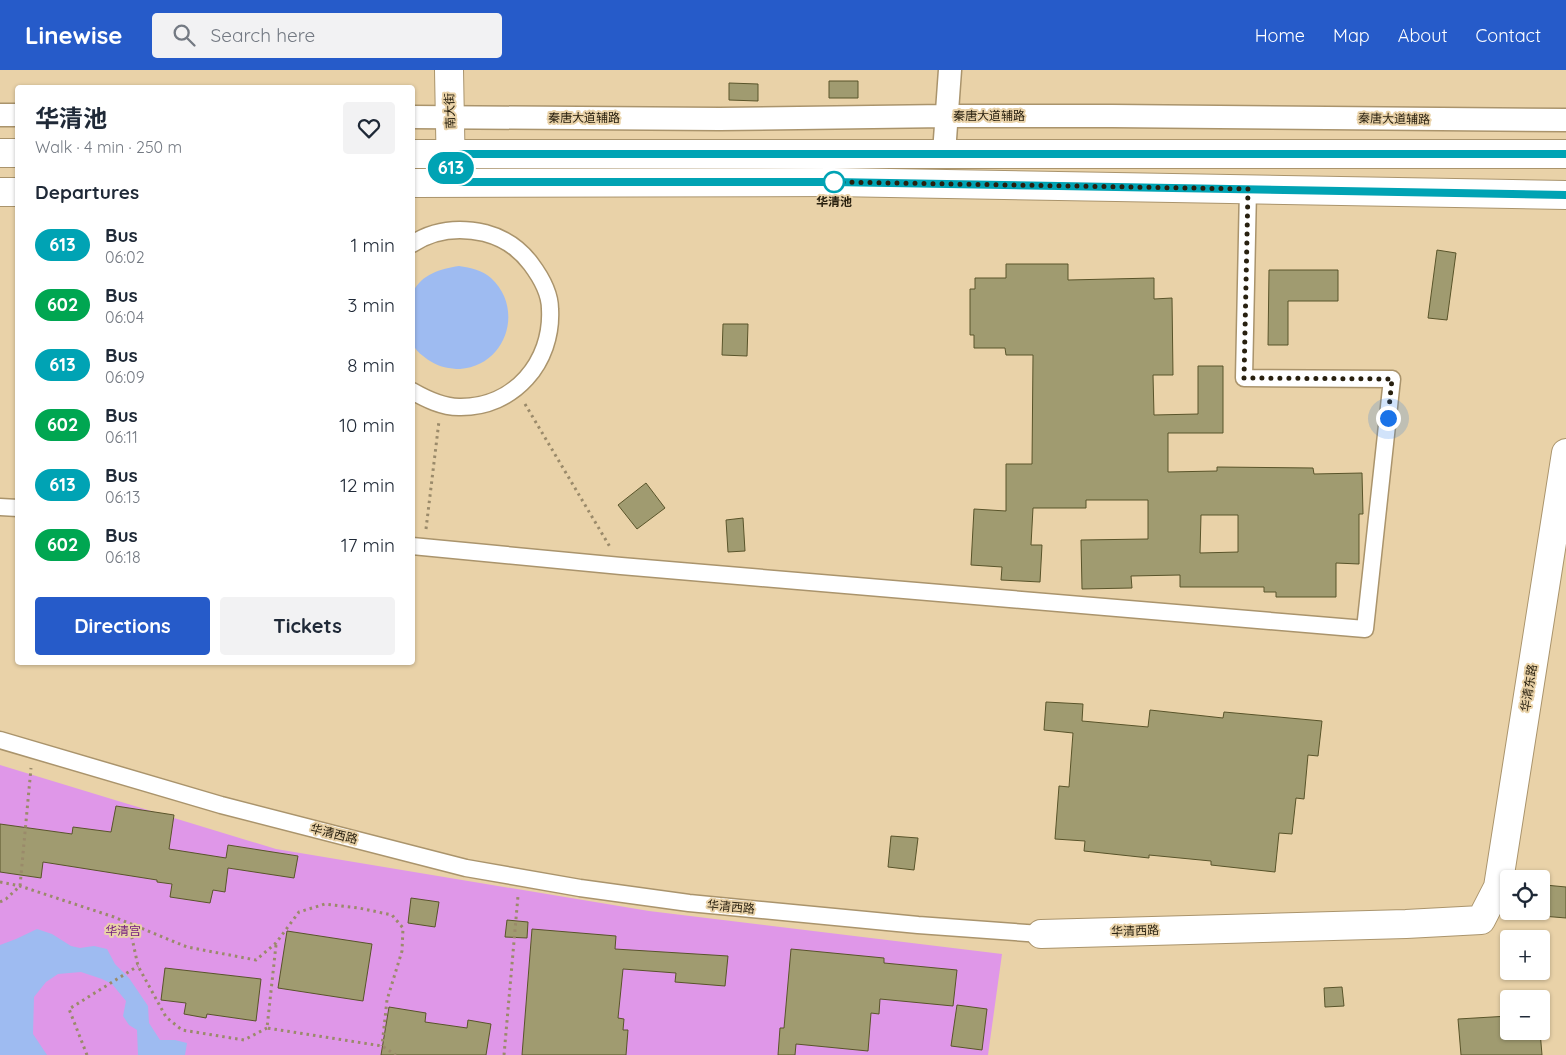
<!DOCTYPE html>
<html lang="en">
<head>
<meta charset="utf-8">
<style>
  body { margin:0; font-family:Quicksand,"Noto Sans SC",sans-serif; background:#f2f2f3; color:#1f2937; height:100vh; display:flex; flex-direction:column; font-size:19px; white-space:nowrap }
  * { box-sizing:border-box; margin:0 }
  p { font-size:16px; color:#747a83 }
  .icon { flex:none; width:28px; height:28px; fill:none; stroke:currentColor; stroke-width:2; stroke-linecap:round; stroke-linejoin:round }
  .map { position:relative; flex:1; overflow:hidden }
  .drawer { position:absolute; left:15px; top:15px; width:400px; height:580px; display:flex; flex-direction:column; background:#fff; border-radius:5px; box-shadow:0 1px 4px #0004 }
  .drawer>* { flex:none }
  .badge { padding:0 10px; border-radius:16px; font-size:18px; line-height:32px }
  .fabs { position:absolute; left:1500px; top:800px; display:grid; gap:10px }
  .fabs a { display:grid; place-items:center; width:50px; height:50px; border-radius:5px; background:#fff; box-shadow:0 1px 4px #0004; font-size:25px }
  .you { position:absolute; width:25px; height:25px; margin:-12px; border:4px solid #fff; border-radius:50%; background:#1a73e8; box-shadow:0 0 0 8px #1a73e833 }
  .map>.badge { position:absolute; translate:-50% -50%; box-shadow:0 0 0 2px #fff }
  h2 { padding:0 20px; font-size:19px; line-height:45px }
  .round { display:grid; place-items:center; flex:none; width:52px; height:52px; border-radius:5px; background:#f2f2f3 }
  .head { display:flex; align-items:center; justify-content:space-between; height:85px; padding:0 20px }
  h1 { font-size:24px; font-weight:700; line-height:38px }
  .primary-button { display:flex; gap:10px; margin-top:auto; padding:10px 20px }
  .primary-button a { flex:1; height:58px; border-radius:5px; background:#265bc9; color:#fff; font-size:20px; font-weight:700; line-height:58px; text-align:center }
  .primary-button a+a { background:#f2f2f3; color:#1f2937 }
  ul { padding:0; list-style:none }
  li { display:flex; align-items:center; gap:15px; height:60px; padding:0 20px }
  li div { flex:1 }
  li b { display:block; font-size:19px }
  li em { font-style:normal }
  li .badge { min-width:55px; font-weight:700; text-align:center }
  header { display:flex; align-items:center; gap:30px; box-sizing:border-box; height:70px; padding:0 25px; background:#265bc9; color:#fff }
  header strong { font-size:24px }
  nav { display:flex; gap:28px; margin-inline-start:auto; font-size:18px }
  .search { width:350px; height:45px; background:#f2f2f3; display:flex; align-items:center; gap:12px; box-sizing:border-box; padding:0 18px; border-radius:5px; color:#747a83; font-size:19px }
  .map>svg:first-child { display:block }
  .green { fill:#df97e8 }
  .water { fill:#9ebbf1 }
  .building { fill:#a09b70; stroke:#59542a; fill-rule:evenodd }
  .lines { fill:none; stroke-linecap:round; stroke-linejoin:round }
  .pedestrian-casing { stroke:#aa946c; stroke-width:19 }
  .minor-casing { stroke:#aa946c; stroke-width:25 }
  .tertiary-casing { stroke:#aa946c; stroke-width:30 }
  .secondary-casing { stroke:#aa946c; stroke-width:30 }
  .primary-casing { stroke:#aa946c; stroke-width:30 }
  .path { stroke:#9a8a6a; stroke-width:3; stroke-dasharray:2.5 4; stroke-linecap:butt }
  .pedestrian { stroke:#fff; stroke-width:16 }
  .minor { stroke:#fff; stroke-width:22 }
  .tertiary { stroke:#fff; stroke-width:28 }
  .secondary { stroke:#fff; stroke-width:28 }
  .primary { stroke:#fff; stroke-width:28 }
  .line-casing { stroke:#fff; stroke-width:11 }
  .line { stroke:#00a3b4; stroke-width:8 }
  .walk { stroke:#28200f; stroke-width:5; stroke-dasharray:0 9 }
  .stop-dot { fill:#fff; stroke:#00a3b4; stroke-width:2.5 }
  .labels { text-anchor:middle; stroke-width:4; stroke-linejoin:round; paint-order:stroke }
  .street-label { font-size:12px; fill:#28200f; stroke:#e9d2a8 }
  .stop-label { font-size:12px; font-weight:bold; fill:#28200f; stroke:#e9d2a8 }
  .park-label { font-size:12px; fill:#72197e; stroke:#e9d2a8 }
</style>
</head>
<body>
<header>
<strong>Linewise</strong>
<div class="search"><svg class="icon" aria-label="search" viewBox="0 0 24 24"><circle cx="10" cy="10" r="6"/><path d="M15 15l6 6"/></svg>Search here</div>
<nav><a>Home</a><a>Map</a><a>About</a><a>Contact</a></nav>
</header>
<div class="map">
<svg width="1566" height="985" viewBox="0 0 1566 985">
  <rect width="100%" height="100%" fill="#e9d2a8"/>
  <path class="green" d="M0,695L276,779L649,841L1002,884L988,985H0Z"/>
  <path class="water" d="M459,196C471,198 482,200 491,208C525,239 506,296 460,299C450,299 439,297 430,291C424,287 415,281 412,272C410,262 412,234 413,222C422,204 440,199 459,196Z
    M37,859L52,864L71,876L80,878L94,876L107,879L115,894L129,908L148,936L149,953L160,970H175L187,973L185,985H138L137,960L129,955L123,946L126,931L112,914L102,909L81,902L58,904L46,912L34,927L33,964L47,985H0V875L16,869Z"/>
  <path class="building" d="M829,11H858V28H829Z
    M729,13L758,14V31L729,30Z
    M1437,180L1456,183L1447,250L1428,248Z
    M1006,194H1068V210L1154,208V229L1172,228L1173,305H1153L1154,345L1198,344V296H1223V363H1168V402L1217,401V397L1313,398L1314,404L1362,403L1363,444H1359V494L1336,493V527H1276V522H1264V517H1180V505L1131,506L1132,518L1082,519L1081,470L1148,469V430H1086V438H1033L1031,475H1042L1040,512L1001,510L1002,497L971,495L974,439L1006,441V394H1032L1033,285H1006L1005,278H974V265H970V219H975V208H1006ZM1201,445H1238V482L1200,483Z
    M1269,200H1338V231H1288V275H1268Z
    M723,254H748L747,286L722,285Z
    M646,413L665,438L637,459L618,435Z
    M743,448L745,481L728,482L726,450Z
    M1046,632L1083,634L1082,651L1148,657L1150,640L1223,648L1224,642L1322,651L1318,686L1308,685L1304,729L1296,728L1292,764L1279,763L1275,802L1211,795V791L1149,785V788L1084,781L1085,771L1055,769L1059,716L1069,717L1073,663L1044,660Z
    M116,736L174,745L169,779L226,788L228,775L298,786L294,808L228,798L225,822L213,820L210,833L170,827L172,814L157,812V810L43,792L41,808L0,802V754L72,764L73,757L111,762Z
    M891,766L918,768L914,800L888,797Z
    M1545,815L1566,817V848L1542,846Z
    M411,828L439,832L435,857L408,853Z
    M507,850L528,852L527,868L505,867Z
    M532,859L616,866L615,879L728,886L725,916L675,912L676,903L623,899L618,948L624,949L623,960H628L626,985H522Z
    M287,861L372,874L363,931L278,918Z
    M791,879L884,888V893L957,900L953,936L880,929L879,944L871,943L868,981L796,974L795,985H778L780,958H784Z
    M165,898L261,909L256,951L207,944L206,948L184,944L186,933L161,930Z
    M1342,917L1344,936L1325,937L1324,918Z
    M957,935L987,939L982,980L951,976Z
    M389,937L426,943L425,952L467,958L468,950L491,954L486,985H381Z
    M1509,946V961H1540L1542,985H1461L1458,949Z"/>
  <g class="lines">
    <defs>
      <path id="pedestrian" d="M412,174C435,159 459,157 485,163C504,168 520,179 531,194C540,206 550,223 550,239C553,292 514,338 459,337C442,337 426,329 412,321
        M0,437L18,438
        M412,476L621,496L1365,559L1392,309L1244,308L1248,119
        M0,670L221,735L466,798L580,818L689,833L918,855L1041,864"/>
      <path id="minor" d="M0,45H18
        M412,47L720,49L946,46H1112L1566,50
        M944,83L950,0"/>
      <path id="tertiary" d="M1041,864L1406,854L1481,850L1498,817L1566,383"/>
      <path id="secondary" d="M449,0L451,108"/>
      <path id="primary" d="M0,83H18
        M412,84H1566
        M412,113L833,112L1566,125
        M0,122H18"/>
    </defs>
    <use href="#pedestrian" class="pedestrian-casing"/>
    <use href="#minor" class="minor-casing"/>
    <use href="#tertiary" class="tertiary-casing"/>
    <use href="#secondary" class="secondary-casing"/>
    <use href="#primary" class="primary-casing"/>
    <path class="path" d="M525,334L610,477
      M426,459L439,351
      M0,812L20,816L114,847L187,877L256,890L276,873L299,842L325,834L359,838L392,845L403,858L402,881L387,930L382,976
      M0,832L6,829L20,816L31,698
      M129,854L138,896L166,947L182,960L244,970L267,958
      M276,875L267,958L382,976L396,985
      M87,985L69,939L138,896
      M504,985L518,826"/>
    <use href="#pedestrian" class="pedestrian"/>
    <use href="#minor" class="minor"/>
    <use href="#tertiary" class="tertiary"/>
    <use href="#secondary" class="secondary"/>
    <use href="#primary" class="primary"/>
  </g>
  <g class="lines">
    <defs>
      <path id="line" d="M1566,84H451V112H833L1566,125"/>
    </defs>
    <use href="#line" class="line-casing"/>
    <use href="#line" class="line"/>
    <path class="walk" d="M834,112L1248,119L1244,308L1392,309L1388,348"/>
  </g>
  <circle class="stop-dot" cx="834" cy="112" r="10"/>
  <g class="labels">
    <g class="street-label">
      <text transform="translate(450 41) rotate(-92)" y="4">南大街</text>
      <text x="989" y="50">秦唐大道辅路</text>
      <text x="584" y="52">秦唐大道辅路</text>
      <text transform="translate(1394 49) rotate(1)" y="4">秦唐大道辅路</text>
      <text transform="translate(1529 618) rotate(-81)" y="4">华清东路</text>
      <text transform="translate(334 764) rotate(14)" y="4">华清西路</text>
      <text transform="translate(731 837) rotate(5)" y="4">华清西路</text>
      <text transform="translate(1135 861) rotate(-2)" y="4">华清西路</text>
    </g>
    <g class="stop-label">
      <text x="834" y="136">华清池</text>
    </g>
    <g class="park-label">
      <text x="123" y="865">华清宫</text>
    </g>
  </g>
</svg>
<div class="fabs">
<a><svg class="icon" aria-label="locate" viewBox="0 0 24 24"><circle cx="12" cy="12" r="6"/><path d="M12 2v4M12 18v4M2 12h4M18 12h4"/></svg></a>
<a>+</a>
<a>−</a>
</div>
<div class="you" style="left:1388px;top:348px"></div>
<b class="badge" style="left:451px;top:98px;background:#00a3b4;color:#fff">613</b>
<section class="drawer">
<div class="head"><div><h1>华清池</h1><p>Walk · 4 min · 250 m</p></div><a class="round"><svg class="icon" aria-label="heart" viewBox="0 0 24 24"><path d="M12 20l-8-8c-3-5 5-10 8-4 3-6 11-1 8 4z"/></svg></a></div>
<h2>Departures</h2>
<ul>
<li><span class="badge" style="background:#00a3b4;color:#fff">613</span><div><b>Bus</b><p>06:02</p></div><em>1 min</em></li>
<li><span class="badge" style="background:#00a651;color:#fff">602</span><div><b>Bus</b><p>06:04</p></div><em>3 min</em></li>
<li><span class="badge" style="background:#00a3b4;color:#fff">613</span><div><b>Bus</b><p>06:09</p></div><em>8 min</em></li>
<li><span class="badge" style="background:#00a651;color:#fff">602</span><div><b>Bus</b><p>06:11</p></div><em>10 min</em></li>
<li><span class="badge" style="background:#00a3b4;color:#fff">613</span><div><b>Bus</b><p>06:13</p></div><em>12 min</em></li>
<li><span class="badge" style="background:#00a651;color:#fff">602</span><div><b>Bus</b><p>06:18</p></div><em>17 min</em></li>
</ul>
<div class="primary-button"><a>Directions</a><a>Tickets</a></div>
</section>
</div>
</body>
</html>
